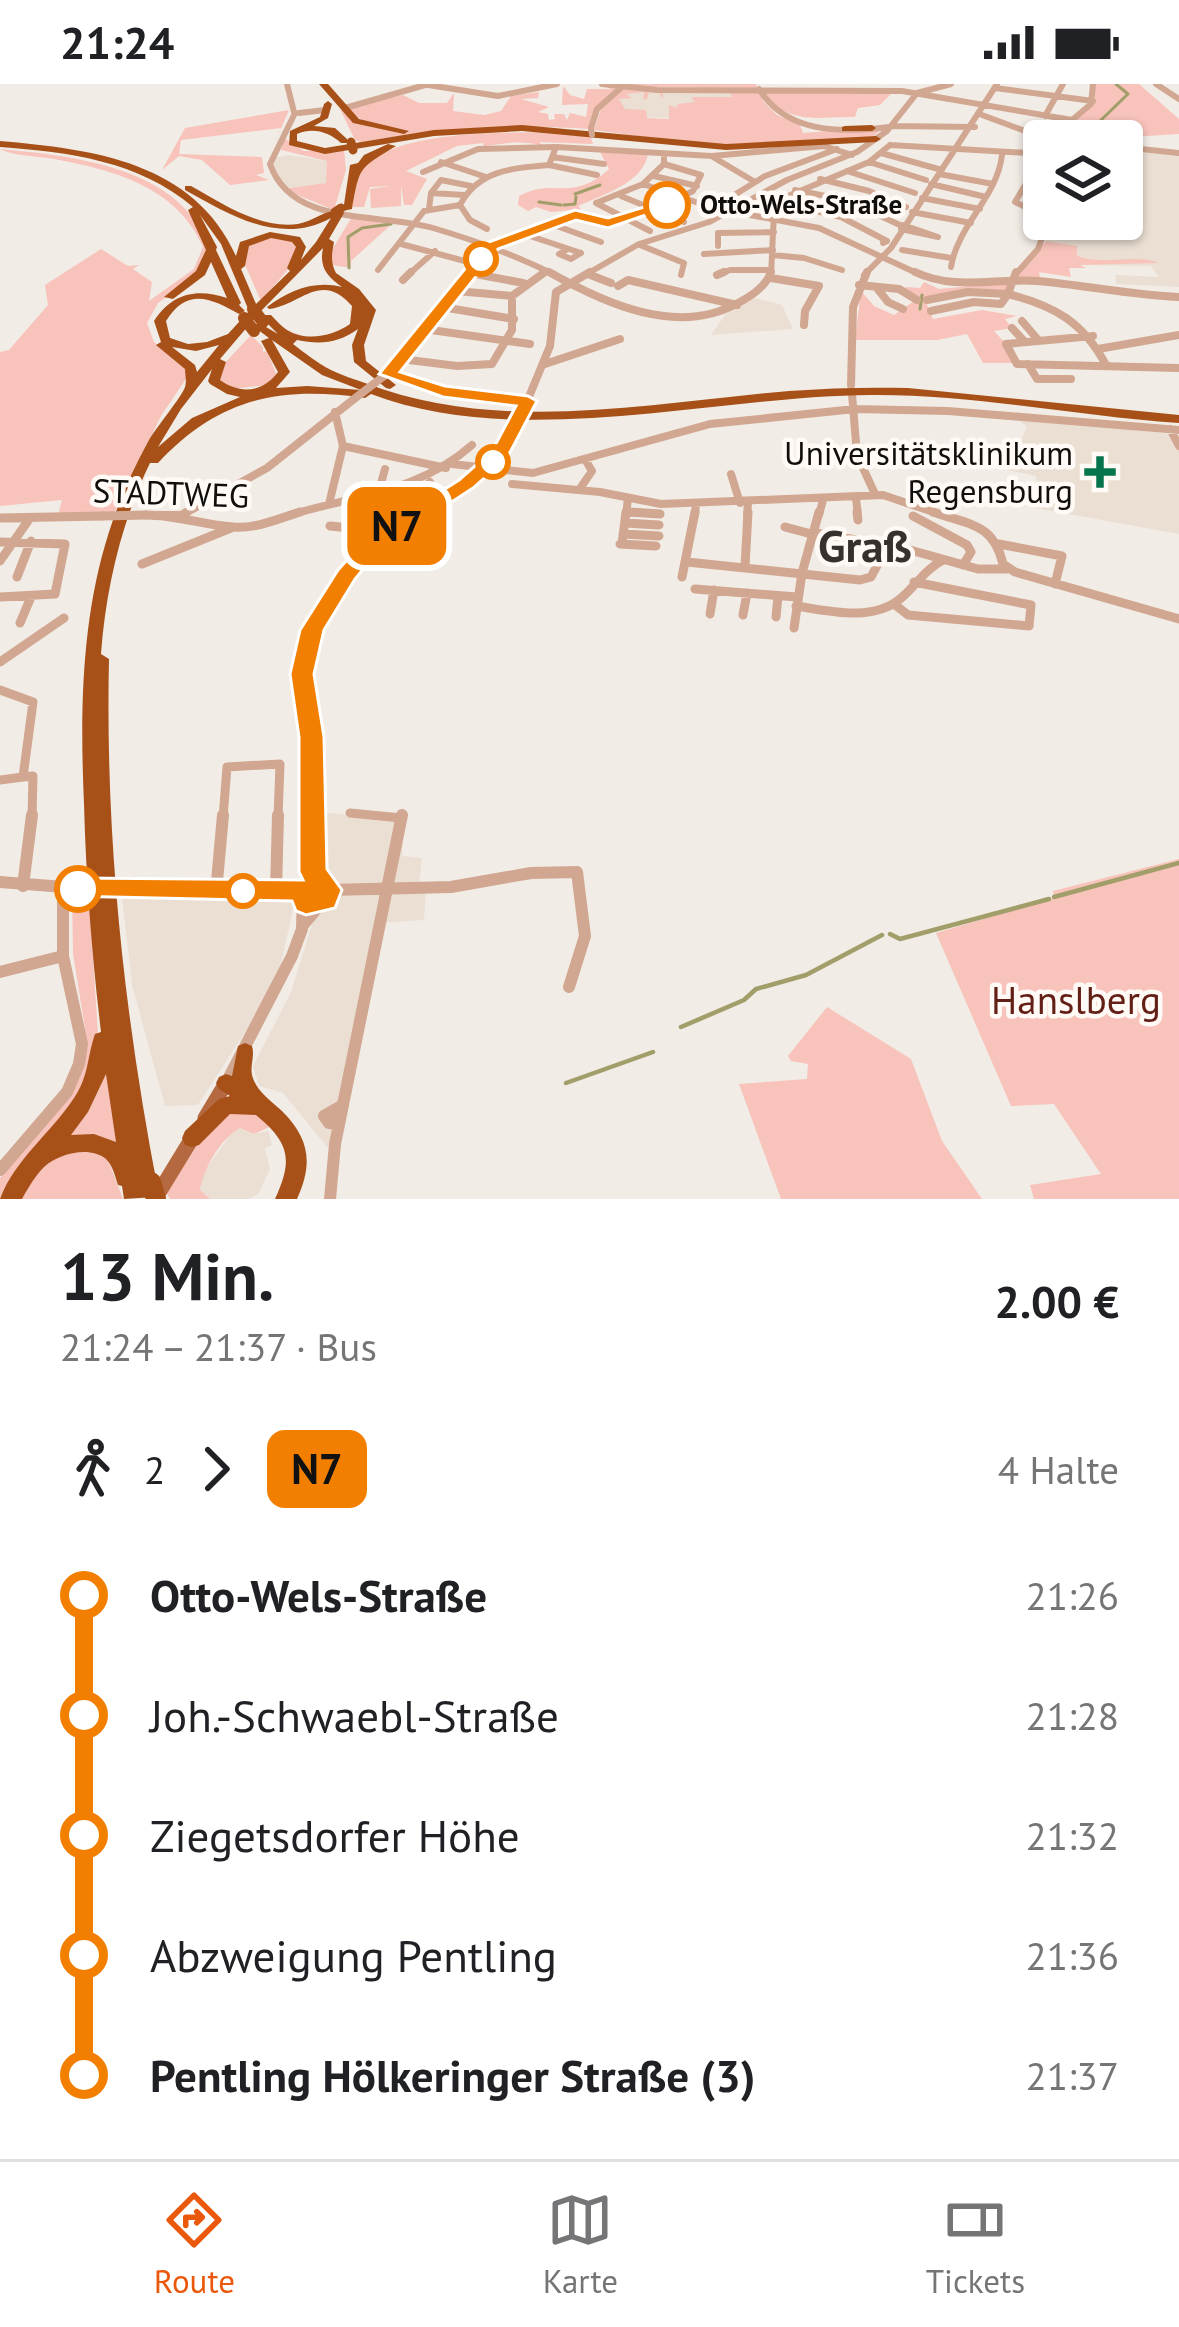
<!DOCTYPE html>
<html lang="de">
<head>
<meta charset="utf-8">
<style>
  body { margin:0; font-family:"PT Sans",sans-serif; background:#f6f6f6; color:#202124; height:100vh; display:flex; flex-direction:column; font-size:45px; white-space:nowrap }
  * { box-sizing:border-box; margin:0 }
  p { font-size:39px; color:#757577 }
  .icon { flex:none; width:66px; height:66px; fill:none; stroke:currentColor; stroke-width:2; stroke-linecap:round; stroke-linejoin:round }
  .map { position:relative; height:1115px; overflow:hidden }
  .panel { display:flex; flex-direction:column; background:#fff; flex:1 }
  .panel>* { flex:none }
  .badge { padding:0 24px; border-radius:18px; font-size:42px; line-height:78px }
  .fabs { position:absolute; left:1023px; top:36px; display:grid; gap:24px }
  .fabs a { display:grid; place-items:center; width:120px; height:120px; border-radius:12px; background:#fff; box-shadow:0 3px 9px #0004; font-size:60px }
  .map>.badge { position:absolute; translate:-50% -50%; box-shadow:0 0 0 6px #fff }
  .legs { display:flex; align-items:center; gap:18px; height:132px; padding:0 60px; font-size:39px }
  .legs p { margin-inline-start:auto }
  .headline { display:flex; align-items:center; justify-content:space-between; height:204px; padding:0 60px }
  h1 { font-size:66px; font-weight:600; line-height:90px }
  ul { padding:0 60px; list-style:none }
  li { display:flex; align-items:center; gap:42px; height:120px; font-size:45px }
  li i { display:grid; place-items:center; width:18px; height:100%; margin:0 15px; background:currentColor }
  li i::after { content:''; width:30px; height:30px; margin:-15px; border:9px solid; border-radius:50%; background:#fff }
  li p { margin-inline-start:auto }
  li:first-child i { background:linear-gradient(#0000 50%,currentColor 0) }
  li:last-child i { background:linear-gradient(currentColor 50%,#0000 0) }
  .status { display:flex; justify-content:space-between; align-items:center; height:84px; padding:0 60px; background:#fff; direction:ltr }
  .status svg { height:33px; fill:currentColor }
  .tab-bar { display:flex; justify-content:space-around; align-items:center; height:168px; border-top:3px solid #e0e0e0; background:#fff; font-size:33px; color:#757577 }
  .tab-bar a { display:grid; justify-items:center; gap:6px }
  .tab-bar .selected { color:#ea580c }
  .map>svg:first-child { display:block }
  .built { fill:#ebdfd3 }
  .green { fill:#f7c3ba }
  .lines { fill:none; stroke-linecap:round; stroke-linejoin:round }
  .stream-far1 { stroke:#a19e6a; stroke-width:3 }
  .stream { stroke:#a19e6a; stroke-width:4.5 }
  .minor-far3 { stroke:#d1a791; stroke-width:6 }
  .minor-far2 { stroke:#d1a791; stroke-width:8 }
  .minor-far1 { stroke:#d1a791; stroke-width:9 }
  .minor { stroke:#d1a791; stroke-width:12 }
  .major { stroke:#b46940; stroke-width:15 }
  .highway { fill:#a75119; fill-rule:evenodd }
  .minor-bridge-far2 { stroke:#d1a791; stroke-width:6 }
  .minor-bridge-far1 { stroke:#d1a791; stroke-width:8 }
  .minor-bridge { stroke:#d1a791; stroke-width:9 }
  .highway-bridge-far2 { stroke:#a75119; stroke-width:9 }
  .highway-bridge-far1 { stroke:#a75119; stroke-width:12 }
  .highway-bridge { stroke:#a75119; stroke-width:20 }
  .line-1 { fill:#f27f00; stroke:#fff; stroke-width:3 }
  .stop-1-dot { fill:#fff; stroke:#f27f00; stroke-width:6 }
  .poi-dot { fill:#06744d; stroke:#fffaf5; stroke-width:4.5 }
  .labels { text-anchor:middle; stroke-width:9; stroke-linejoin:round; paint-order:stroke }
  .far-stop-label { font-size:27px; font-weight:bold; fill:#100e0c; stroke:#fffaf5; text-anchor:start }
  .poi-label { font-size:33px; fill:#100e0c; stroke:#fffaf5; text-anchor:end }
  .street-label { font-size:33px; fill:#100e0c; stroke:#fffaf5 }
  .near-park-label { font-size:39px; fill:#631f16; stroke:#fffaf5 }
  .district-label { font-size:45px; font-weight:bold; fill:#36312d; stroke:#fffaf5 }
</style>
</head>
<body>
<div class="status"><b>21:24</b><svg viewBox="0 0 49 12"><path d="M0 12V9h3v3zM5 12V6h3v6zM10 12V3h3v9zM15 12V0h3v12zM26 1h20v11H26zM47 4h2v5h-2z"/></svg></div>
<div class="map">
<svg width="1179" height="1115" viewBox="0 0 1179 1115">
  <rect width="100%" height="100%" fill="#f2ece6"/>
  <path class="built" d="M629,5L731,6L733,14L670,34L598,32L619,9Z
    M1122,67L1179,71V203L1116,200L1115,191L1158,193L1151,182L1077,181L1062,163L1044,160L1054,141L1050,135H1122Z
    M289,71L327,77L326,99L283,105L274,89L273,74Z
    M755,214L782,221L793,245L711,251L725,231Z
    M1013,332L1179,351V450L1029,423L1038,409L1036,392L1008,386L1027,343Z
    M369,727L405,729L402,772L422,774L419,800L426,801L424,836L376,839L328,1064L283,1009L259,1002L253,982L291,908L314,834L318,728L356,732Z
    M122,813L286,814L294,821L280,884L247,945L198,1021L165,1022L132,901Z
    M240,1044L254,1050L268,1047L272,1061L265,1064L270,1085L258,1110L249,1115H210L200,1106L203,1089L232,1048Z"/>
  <path class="green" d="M600,0L617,5L595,26L589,45C510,40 438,45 361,58L355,56L340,25L375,45L345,24L403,11L419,19H447L454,9L453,27L484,31L501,27L511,12L539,8L538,14L521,15L549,23L538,28L548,30L549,36L555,35L554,30H564L567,36L570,29L586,33L588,20L562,21L563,2L570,11L584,15L587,5H611Z
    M631,0H757L756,4L639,3L663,7V15L658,7L649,8L647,15L653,16L643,15L644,8L626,10L632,14L619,15L625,25L646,26L647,34L669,35V21L677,24L678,20L695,18L691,13H733L728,7H687L893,8L880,21L858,24L855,33C808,33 803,40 761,15L777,31L800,41L803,49L884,43L870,55L704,61L594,46L601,25L595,32L608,14Z
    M1094,0H1139L1179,35V50L1063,57L1092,51L1049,47L1072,37L1095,17Z
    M289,26L268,75L281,44L181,56L179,70L262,73L264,89L256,91L269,96L230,101L202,76L179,72L162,86L185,44Z
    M544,48L590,51L593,60L539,58L544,62C523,57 511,58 485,62L488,68L477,66L481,70L473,64L484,63L483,59L457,62L406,87L427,95L412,121H404L401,102V122L371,124L370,105L391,102L370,103L364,123H352C355,112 356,96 362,87C388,47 499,49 544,48Z
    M284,54L304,67L344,66L346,86L334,126L283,105L326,99L327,77L281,66Z
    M0,65C74,72 184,83 209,166L192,195L158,219L147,239L154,258L190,289L161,332L114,429L58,431L62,416L0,422V268L9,266L48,221L45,201L101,165L128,182L139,181L133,185L152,198L149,217L194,185L203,163C177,103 114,86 54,75C37,72 13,72 0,65Z
    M599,66L648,70C643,100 599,112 578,122L581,125L551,128L536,123L528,127L518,121L519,112C555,92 570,120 609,85Z
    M352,133L395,137L351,177V184L332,181L330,169Z
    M270,152L289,155L297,162L290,183L261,217L242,174L244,162Z
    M1046,157L1077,162V172C1104,182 1136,169 1159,179L1080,181L1086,184H1069L1071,193L1039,188L1040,193L1058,196L1017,193Z
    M924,198L939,205L1015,198L1006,210L985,207L926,218L933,235L982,226L1017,232L1005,235L1012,244L994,247L1006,260L1012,279H983L967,250L937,256H855L861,207L874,222L894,231L914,217L904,207L906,203L920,204Z
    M251,251L263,263V268L267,267L277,292L268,301L230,305L217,296L221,283Z
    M1179,775V1115H1034L1030,1101L1101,1090L1054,1020L1011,1022L936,849L1054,814L1053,807Z
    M72,810H89L98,951L89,1002L0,1115V1094L61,1023L85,944L73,870Z
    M827,923L911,975L942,1057L982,1115H781L739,1000L807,995L808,980L791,977L788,972Z
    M105,978L119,1071L59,1060Z
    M240,1021L274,1041L254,1050L240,1044C220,1055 204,1084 200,1106L210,1115H170L165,1106L200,1051Z
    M74,1063L105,1068L123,1115H19L45,1075Z"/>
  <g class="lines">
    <path class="stream-far1" d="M1100,37L1128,10L1116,0
      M575,110L600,101
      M539,118L561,121
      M564,121L575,120L576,113
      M349,184L348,153L362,144L391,140
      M920,225L922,211"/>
    <path class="stream" d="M1054,813L1179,779
      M890,850L900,855L1049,815
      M681,943L744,916L756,905L806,891L882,851
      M566,999L653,968"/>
    <path class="minor-far3" d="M287,0L294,28
      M422,0L498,12L557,0
      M602,0L657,6L902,7L1072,36
      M1156,0L1179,15
      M995,4L1093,17
      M759,5C787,50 842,49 889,43
      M345,24L425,1
      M299,29L325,26
      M294,31L270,80C292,144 380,128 433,144C474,156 517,172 555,191
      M982,31L1052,57
      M1045,32L1063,0
      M892,42L975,43
      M591,44L597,25L623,2
      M1039,51L1072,36L1091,20L1093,0
      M890,61L1044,70
      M1122,63L1179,69
      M881,69L942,86
      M1027,72L1033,88L1015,118L1044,132
      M552,73L604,80
      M713,73L755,98
      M441,78L486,93
      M869,78L926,96
      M549,81L597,91
      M847,87L915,109
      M423,88L478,65L554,63
      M939,90L993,100
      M654,92L697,102
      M820,95L869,107L906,123
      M643,100L713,124L819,144L921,191
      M931,100L986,113
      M795,106L846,116L902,142
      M431,109L464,111
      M621,112L684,138
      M922,114L980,125
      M778,118L841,133L887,157L883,159
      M596,119L643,100L664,80
      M596,119L650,147
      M460,121L470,136L487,145
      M713,124L765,92L837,65
      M429,125L431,109L441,96L471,102
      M912,128L971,139
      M551,140L601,158
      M901,145L938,153L903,141
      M524,150L581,169
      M401,160L476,180
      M640,161L684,179L681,191
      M718,162V149L774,148
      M568,165L559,170L571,175L581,169
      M902,166L951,174
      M704,170L773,166
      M772,171L804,174L842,186
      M951,183C958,140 997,114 1002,71
      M378,186L424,127L460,121C478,86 513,84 549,81L556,63L712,72L824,62L852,71
      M470,189L483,191
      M408,191L435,167
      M468,191L492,162L575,131L608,139L655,126L693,107L701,91L664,80V71
      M541,191L547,187
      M585,191L639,160L709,138L787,96L857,68L887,47L917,9L951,0
      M717,191L730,186H771
      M771,191L774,128L781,115L869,78L890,61
      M864,191L891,164L997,0
      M1015,191L1038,165L1049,135"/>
    <path class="minor-far2" d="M549,188C604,219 677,253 738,219C752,212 766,202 771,188
      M915,188C955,207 994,194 1037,197C1084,201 1131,211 1179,213
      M1016,188L1008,210C1055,222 1083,238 1106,281
      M470,189L523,199
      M588,190L611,199
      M717,191L724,188
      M771,194L819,202L805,227L804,241
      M403,196L411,188
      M859,201L899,205L917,216
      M618,202L628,196L737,221
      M876,203L888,218L903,225
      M456,207L512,212
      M927,216L968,208L1008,210
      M442,223L514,235
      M931,227L974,218L1001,220L1008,210
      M1022,237L1039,257
      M1012,244L1025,258
      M424,245L530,260
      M1093,252L1006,260L1017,280L1179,284
      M1098,265L1179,251
      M401,275L457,282L492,280L512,246V212L545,188
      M545,280L620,255
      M1028,280L1037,295H1071
      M388,290L431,305L528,317
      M384,292L470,188
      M851,301L853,223L867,188
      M852,310L857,371L875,410
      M526,320L550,262L556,208L590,188
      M1170,345L1179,362
      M343,362L446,384
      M452,380L533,389L710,340L855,325L948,327L1179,346
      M731,390L740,419
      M512,400L600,408L661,420L883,411L942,431
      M579,406L592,387L586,377
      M378,410L385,385
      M856,415L858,431
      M329,420L343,362L335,328
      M626,428L660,430
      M146,431H183
      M182,431L267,384L354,315
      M290,431C356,411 419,408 472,361
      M391,431L430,398
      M413,431L481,386L515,343
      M626,431L628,414
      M695,431L696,419
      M747,431L748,419
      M819,431L823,416"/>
    <path class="minor-far1" d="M630,428L660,430
      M857,428L858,436
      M933,428C970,441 993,439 1003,480L1015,488L1179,535
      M146,431C177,431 203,441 233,443C256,445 278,435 300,428
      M182,431L187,428
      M913,432L967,461L971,468L963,481
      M0,434L103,432
      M625,439L659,441
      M330,442L350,444L353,432L384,437
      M785,443L815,451
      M816,449L903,464L978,485H1007
      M623,450L659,452
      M0,458L65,460L55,510L0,513
      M620,460L656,462
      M622,460L626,428
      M999,460L1062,472L1055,500
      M366,461L394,428
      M0,477L30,434
      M687,478L860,496L871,493L888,461
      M142,480L231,444
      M745,483L748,428
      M17,493L31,457
      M682,493L695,428
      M695,505L797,513
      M894,520L908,531L1029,542L1031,521L914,498
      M796,522C829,527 872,538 900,515C916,502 924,486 943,476
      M710,530L714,506
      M743,531L747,509
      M776,533L778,512
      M20,539L31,513
      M794,544L802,489L819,428
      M0,578L64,534
      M0,606L33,618L23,693
      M23,693L33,692L32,734
      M0,696L23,693
      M350,729L401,734
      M223,734L227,683L280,680L278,734
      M316,734C315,685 302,636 302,587C302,521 366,460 418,428"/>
    <path class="minor" d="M0,798L90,805
      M310,801L316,731
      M23,802L32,731
      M116,806H303
      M329,806L451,803L531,789L577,788L585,852L569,903
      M276,807L278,731
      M216,808L223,731
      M304,840L329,810L314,789
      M0,888L63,872
      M226,999L292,872L302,845L303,806
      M339,1040L329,1039L324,1032L343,1021
      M0,1086L67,1008L79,980L82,960L63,872V804
      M330,1115L335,1060L402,731"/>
    <path class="major" d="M205,1034L226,999
      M155,1115L194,1051"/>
    <path class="highway" d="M319,0H328L359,35L409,47L404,50L353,39Z
      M328,17L332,20L328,34L314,42L335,44L347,55V59H341C329,48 313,43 297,50V57L325,64L434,46L522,41L726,60L876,52L881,55L876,58L726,66L522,47L434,52L325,70L289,61L290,47L320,33L324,20Z
      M845,42L872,41L876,44L872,47H842V43Z
      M0,57C93,65 194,78 236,172L240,158L270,148L300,153L306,163L301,176L316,158L331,134C280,162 230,131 185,106V102H191C223,120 260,145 298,140C315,137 326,124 343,127L344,129L329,155L334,158C332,169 330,178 336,189L359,205L376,226L364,261L366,277L396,301L390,305L386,304L354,278L352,261L358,245C339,259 320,261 297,256L293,260C305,269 317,279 331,286C341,291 354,295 365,299C500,351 649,319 789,307C829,304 868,303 908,304L1179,331V339C1076,332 973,310 870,311C713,312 520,367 371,310L365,314C279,302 219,314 158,379H150C121,439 106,504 101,570L109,575C105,754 124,930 158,1106L155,1113L124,1115L122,1102L118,1101C115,1092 113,1082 106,1075C90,1061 57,1070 44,1083C35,1092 28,1104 22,1115H0C15,1075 51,1049 74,1014C89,992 87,973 95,950L101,948C92,872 86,796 84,720C80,629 81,535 109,448C119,416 133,385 149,356C156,344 183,311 185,303C187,297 185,291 185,285L156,261L161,258L154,237C172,209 197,204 227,214L211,178L205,191L173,215L164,213L196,187L206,166L188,126L193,123C139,77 69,68 0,63ZM200,131L221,160L249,227L228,250L207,258L188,260L170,254L166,237C187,203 211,214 239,230L245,227L239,221L241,219L216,166L217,163ZM271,154L292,158L296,163L287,184L290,187L256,220L241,185L245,182L249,162ZM323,164C319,183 327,193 342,203C315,196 289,206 267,223L269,225C301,221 321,186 352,222L350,240C333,252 307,258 287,246C281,242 276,236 271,231H263V235L278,250L259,239L253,242L269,254L261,257L278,288C263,308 241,311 220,296L226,278L220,275L260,228ZM272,256L322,291L361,306L307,302L276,304L290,288ZM219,261L197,288L195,281L172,263L196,267ZM212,285L208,297L210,300L227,310L240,313L192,334L158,363L181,325ZM106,990L116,1058L94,1050L71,1051L88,1028Z
      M388,60L396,62C359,85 360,81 352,125L343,127L350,81L358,79L364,71Z
      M245,959L252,962C255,972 250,981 252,991C256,1007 270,1016 282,1027C310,1055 313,1080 297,1115H275C293,1076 290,1059 256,1031L230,1030L199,1061L192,1063L185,1061L182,1054L185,1047L219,1015L230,1012L219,1005L216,999L219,993L226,990L232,992L238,962Z"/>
    <path class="minor-bridge-far2" d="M591,44L592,51"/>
    <path class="minor-bridge-far1" d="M354,315L384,292
      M515,343L526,320
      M137,431H146"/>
    <path class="minor-bridge" d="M103,432L146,431"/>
    <path class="highway-bridge-far2" d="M351,58L353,66
      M335,128L341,124"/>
    <path class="highway-bridge-far1" d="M253,225L263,238
      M244,234L254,247"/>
    <path class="highway-bridge" d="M151,1098L156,1115"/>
  </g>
  <path class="line-1" d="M661,118L675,121L608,144L576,136L498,165L400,288L445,302L528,312L537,317L507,374L473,404L380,465L355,495L324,546L314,590L324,653L327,785L342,806L335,824L306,831L296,827L292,817L68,812L64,805L78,794L303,796L299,788V653L290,590L300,546L338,486L365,456L459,396L492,367L516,322L443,313L379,290L486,159L575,126L608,134Z"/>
  <g class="stop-1-dot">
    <circle cx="667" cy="121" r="21"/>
    <circle cx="481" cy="175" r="15"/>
    <circle cx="493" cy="378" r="15"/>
    <circle cx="78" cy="805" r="21"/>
    <circle cx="243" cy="807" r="15"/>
  </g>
  <path class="poi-dot" d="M1094 370h12v12h12v12h-12v12h-12v-12h-12v-12h12z"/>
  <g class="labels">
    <g class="far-stop-label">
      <text x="700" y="130">Otto-Wels-Straße</text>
    </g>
    <g class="poi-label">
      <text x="1073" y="381">Universitätsklinikum<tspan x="1073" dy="38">Regensburg</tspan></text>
    </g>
    <g class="street-label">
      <text transform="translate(171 409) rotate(2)" y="12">STADTWEG</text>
    </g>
    <g class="near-park-label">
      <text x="1076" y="930">Hanslberg</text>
    </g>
    <g class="district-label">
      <text x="865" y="478">Graß</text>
    </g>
  </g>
</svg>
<div class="fabs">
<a><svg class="icon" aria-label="layers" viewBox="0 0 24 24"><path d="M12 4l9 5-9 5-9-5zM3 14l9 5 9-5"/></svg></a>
</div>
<b class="badge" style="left:397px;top:442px;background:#f27f00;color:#111">N7</b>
</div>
<section class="panel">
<div class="headline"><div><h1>13 Min.</h1><p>21:24 – 21:37 · Bus</p></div><b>2.00 €</b></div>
<div class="legs"><svg class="icon" aria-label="walk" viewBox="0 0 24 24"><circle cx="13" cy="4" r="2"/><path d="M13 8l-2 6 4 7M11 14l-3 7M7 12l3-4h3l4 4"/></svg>2<svg class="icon" aria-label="forward" viewBox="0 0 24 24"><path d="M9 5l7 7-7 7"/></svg><b class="badge" style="background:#f27f00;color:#111">N7</b><p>4 Halte</p></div>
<ul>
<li><i style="color:#f27f00"></i><b>Otto-Wels-Straße</b><p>21:26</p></li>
<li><i style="color:#f27f00"></i><span>Joh.-Schwaebl-Straße</span><p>21:28</p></li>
<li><i style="color:#f27f00"></i><span>Ziegetsdorfer Höhe</span><p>21:32</p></li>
<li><i style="color:#f27f00"></i><span>Abzweigung Pentling</span><p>21:36</p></li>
<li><i style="color:#f27f00"></i><b>Pentling Hölkeringer Straße (3)</b><p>21:37</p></li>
</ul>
</section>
<nav class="tab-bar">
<a class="selected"><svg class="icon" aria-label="directions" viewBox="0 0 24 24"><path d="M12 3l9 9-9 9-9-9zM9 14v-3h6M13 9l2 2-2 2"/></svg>Route</a>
<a><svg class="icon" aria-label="map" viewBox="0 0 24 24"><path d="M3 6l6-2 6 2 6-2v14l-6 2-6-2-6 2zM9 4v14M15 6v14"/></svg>Karte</a>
<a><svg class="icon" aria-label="tickets" viewBox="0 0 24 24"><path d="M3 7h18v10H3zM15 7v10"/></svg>Tickets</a>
</nav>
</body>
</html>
